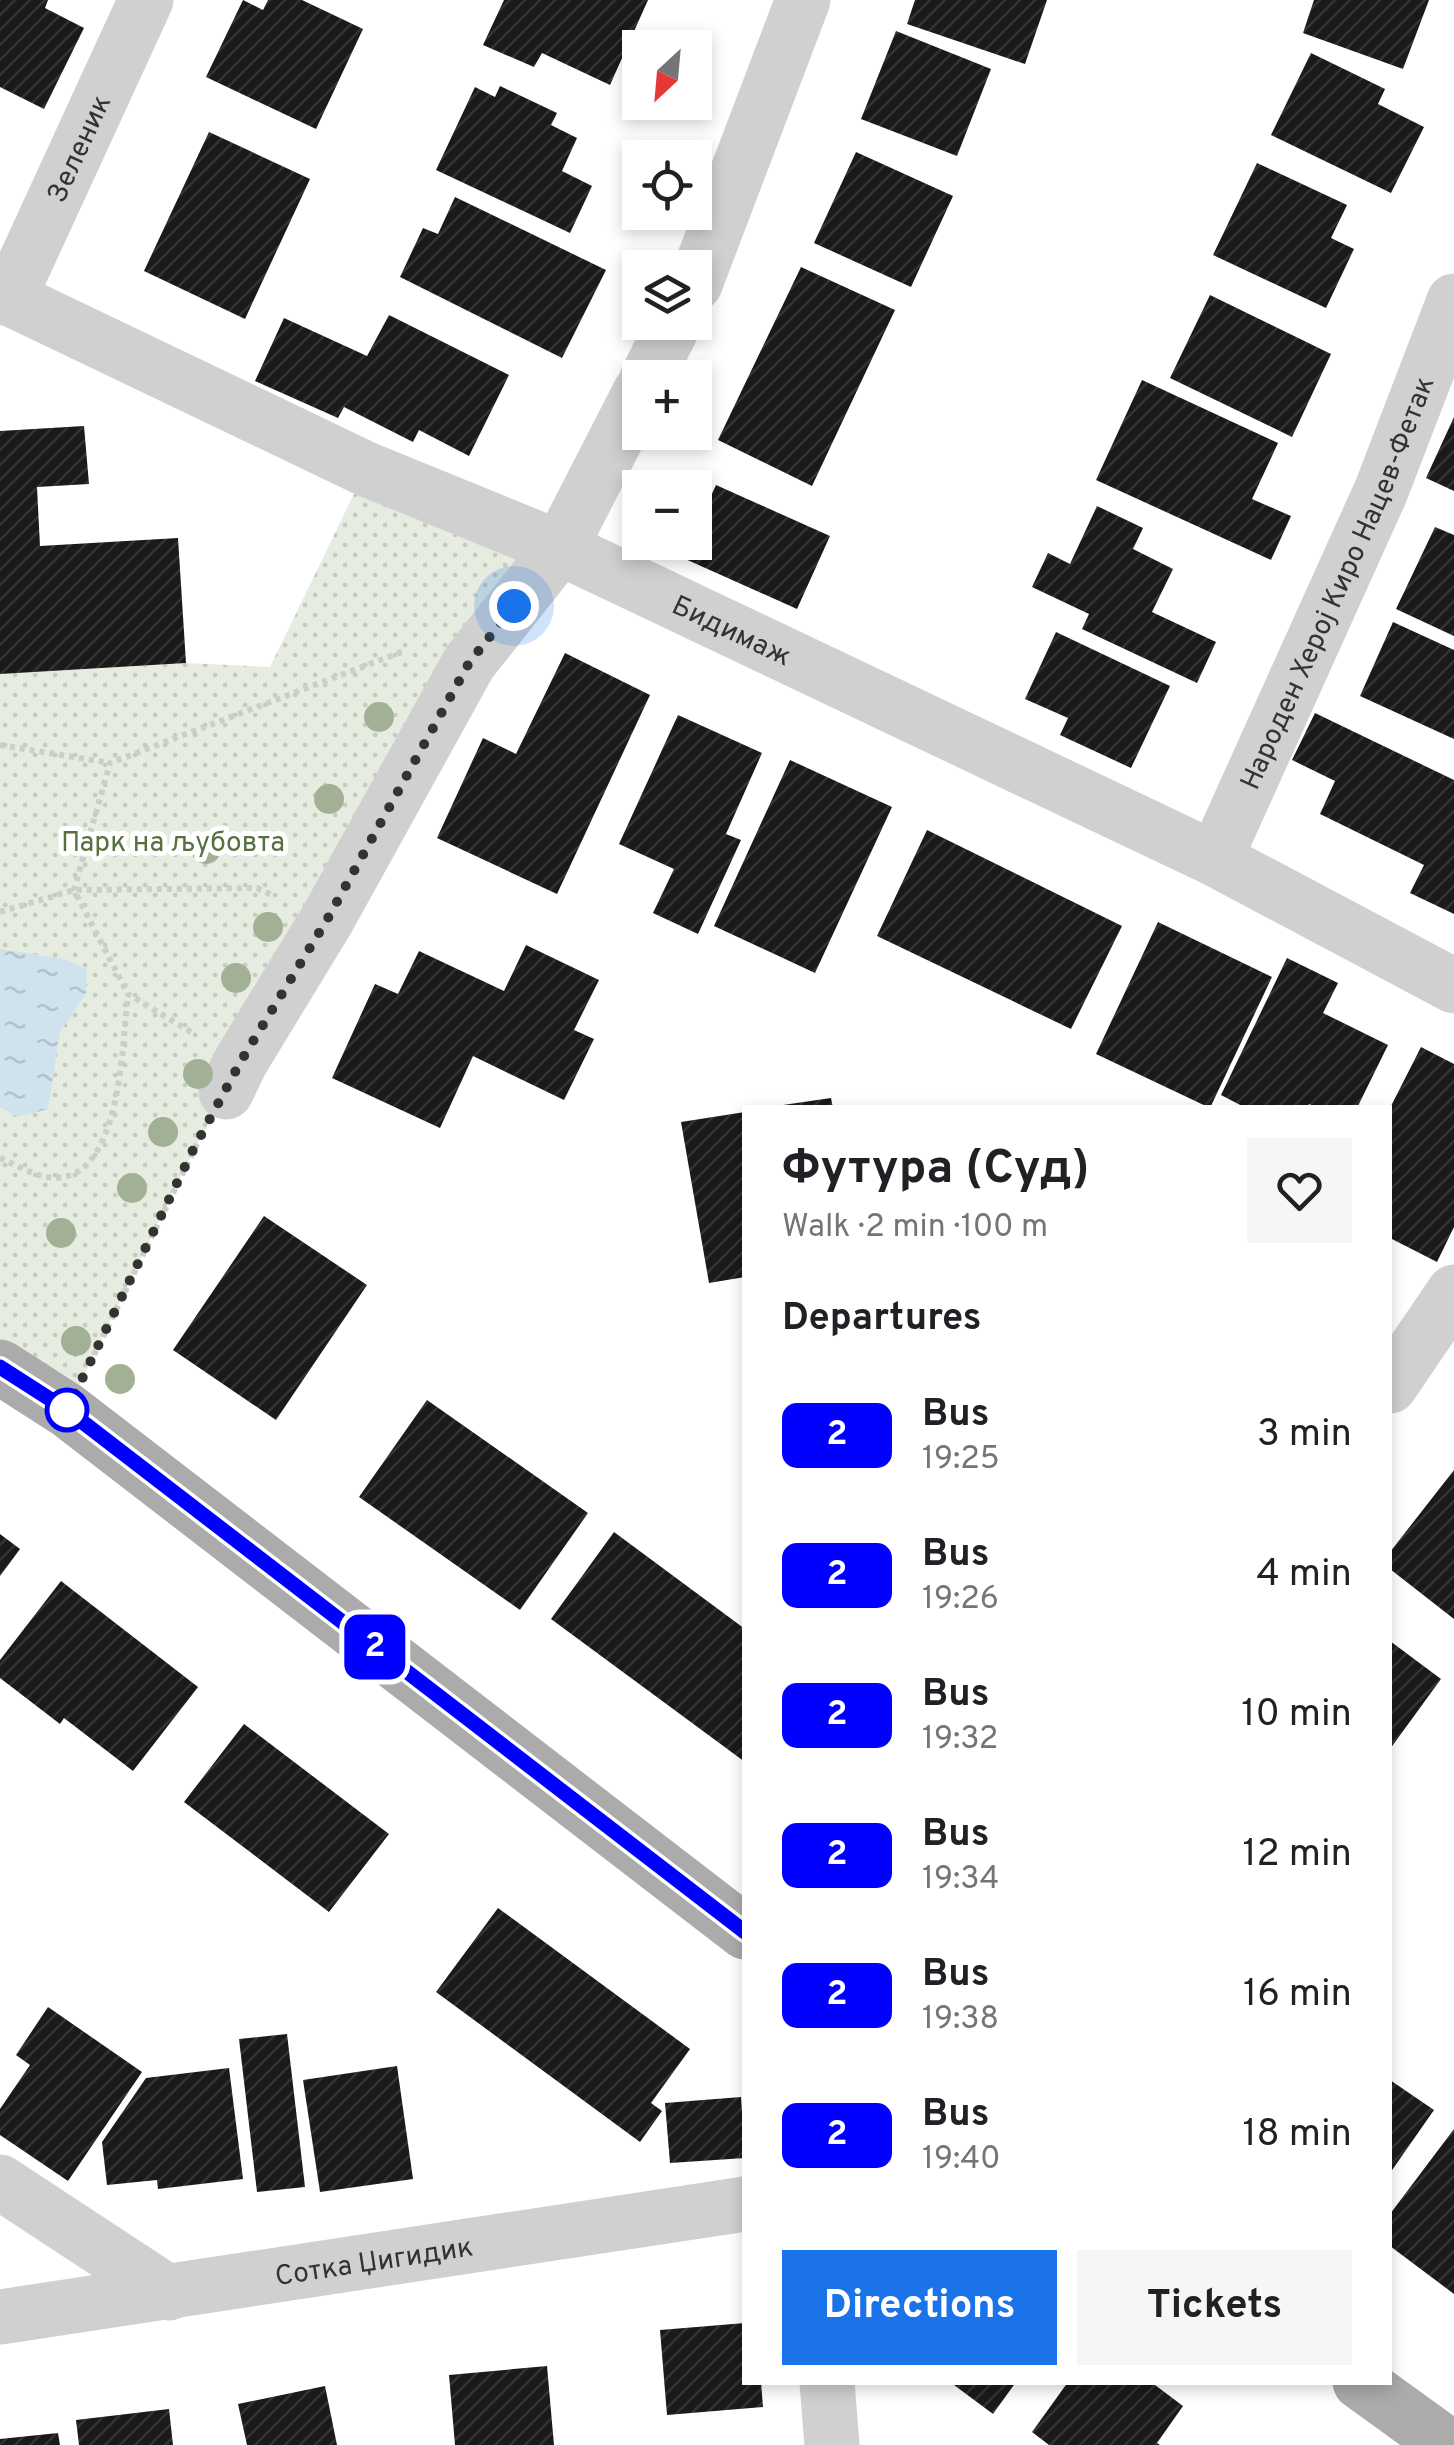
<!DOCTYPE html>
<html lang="en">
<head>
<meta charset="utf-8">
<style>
  body { margin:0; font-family:Overpass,sans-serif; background:#f6f6f6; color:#202124; height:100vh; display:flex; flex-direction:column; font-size:38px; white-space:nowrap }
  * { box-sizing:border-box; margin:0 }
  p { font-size:32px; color:#757577 }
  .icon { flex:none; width:55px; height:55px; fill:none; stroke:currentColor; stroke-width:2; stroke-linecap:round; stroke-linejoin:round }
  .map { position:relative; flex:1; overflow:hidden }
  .drawer { position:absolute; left:742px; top:1105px; width:650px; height:1280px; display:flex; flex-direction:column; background:#fff; border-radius:0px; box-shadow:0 5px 15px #0003 }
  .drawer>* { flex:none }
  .badge { padding:0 20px; border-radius:15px; font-size:35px; line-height:65px }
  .needle { width:65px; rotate:206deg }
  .fabs { position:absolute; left:622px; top:30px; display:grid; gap:20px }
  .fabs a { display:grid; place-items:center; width:90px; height:90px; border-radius:0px; background:#fff; box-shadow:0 5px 15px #0003; font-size:50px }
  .you { position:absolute; width:50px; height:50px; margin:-25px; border:8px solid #fff; border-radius:50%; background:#1a73e8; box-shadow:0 0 0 15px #1a73e833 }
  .map>.badge { position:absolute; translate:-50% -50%; box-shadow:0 0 0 5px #fff }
  h2 { padding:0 40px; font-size:38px; line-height:90px }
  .round { display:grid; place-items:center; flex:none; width:105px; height:105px; border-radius:0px; background:#f6f6f6 }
  .summary { display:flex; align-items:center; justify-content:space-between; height:170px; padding:0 40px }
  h1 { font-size:48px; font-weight:700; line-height:75px }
  .cta { display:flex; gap:20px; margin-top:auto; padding:20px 40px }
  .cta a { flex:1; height:115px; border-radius:0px; background:#1a73e8; color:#fff; font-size:40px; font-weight:700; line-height:115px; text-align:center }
  .cta a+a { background:#f6f6f6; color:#202124 }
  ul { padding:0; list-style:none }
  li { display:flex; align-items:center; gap:30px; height:140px; padding:0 40px }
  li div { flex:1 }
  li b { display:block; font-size:38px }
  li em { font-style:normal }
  li .badge { min-width:110px; font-weight:700; text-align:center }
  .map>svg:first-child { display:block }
  .grass { fill:url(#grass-dots) }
  .water { fill:url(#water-ripples) }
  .building { fill:url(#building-hatch) }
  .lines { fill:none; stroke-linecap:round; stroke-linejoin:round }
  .path { stroke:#cdcdcd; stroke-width:6; stroke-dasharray:5 5; stroke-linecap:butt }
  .minor { stroke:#d0d0d0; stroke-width:55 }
  .major { stroke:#ababab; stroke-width:55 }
  .tree { fill:#a2b095 }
  .line-casing { stroke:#fff; stroke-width:22 }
  .line { stroke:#00f; stroke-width:15 }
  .walk { stroke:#333; stroke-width:10; stroke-dasharray:0 18 }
  .stop-dot { fill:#fff; stroke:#00f; stroke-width:5 }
  .labels { text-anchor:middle; stroke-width:10; stroke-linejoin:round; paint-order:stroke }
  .street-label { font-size:28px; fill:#333; stroke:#fff }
  .park-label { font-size:28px; fill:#56703f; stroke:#fff }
</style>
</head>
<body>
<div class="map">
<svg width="1454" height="2445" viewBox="0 0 1454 2445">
  <defs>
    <pattern id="grass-dots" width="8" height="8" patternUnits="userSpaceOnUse" patternTransform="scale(2.5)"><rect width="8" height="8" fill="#e6ecdf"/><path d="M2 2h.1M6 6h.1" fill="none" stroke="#c6cbc0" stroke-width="1.8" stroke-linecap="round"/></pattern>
    <pattern id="water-ripples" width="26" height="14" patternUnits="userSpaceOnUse" patternTransform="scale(2.5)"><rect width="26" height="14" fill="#cfe2ee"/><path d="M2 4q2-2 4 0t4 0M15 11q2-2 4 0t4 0" fill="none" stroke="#b2c2cd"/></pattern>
    <pattern id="building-hatch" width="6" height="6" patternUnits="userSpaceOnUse" patternTransform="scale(2.5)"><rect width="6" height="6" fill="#1a1a1a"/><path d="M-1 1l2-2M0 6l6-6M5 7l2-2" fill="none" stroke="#333"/></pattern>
  </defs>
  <rect width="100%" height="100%" fill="#fff"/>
  <path class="grass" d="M366,469L560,548L226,1092L193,1152L67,1410L0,1367V674L186,663L270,667Z"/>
  <path class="water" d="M0,949L65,959L87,969L86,993L60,1032L48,1109L17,1117L0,1107Z"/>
  <path class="building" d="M0,0H48L45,8L84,28L44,109L0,87Z
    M243,0L263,10L268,0H302L363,29L316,129L206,77Z
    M504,0H648L610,85L542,53L534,67L483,45Z
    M915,0H1047L1025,64L907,24Z
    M1314,0H1429L1403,69L1303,33Z
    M896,31L991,69L957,156L861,119Z
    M1311,53L1385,89L1378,104L1424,127L1391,193L1271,135Z
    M500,86L557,113L551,125L577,138L562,171L592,186L570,233L436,170L475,87L495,97Z
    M209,132L310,179L245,319L144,271Z
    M856,152L953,196L911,287L814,243Z
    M1257,163L1347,205L1331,238L1354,249L1326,308L1213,255Z
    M455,197L606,270L562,358L400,277L423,228L438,234Z
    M801,267L895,310L812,486L718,440Z
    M1210,295L1331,354L1292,437L1170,378Z
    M389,315L509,375L469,456L419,430L413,442L344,407L338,418L255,381L284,318L367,356Z
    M1142,380L1278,443L1252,499L1291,516L1271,560L1096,480Z
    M1454,417V491L1426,478Z
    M84,426L89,484L37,487L40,546L178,538L186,663L0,674V431Z
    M716,485L830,536L797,609L683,558L690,542H695V531Z
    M1097,506L1143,528L1133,549L1173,569L1152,612L1216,642L1197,683L1082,629L1089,614L1032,587L1048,553L1070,564Z
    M1435,527L1454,535V636L1396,609Z
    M1393,622L1454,650V739L1360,696Z
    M1056,632L1170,686L1131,768L1060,735L1068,718L1025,699Z
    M565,653L650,695L557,894L437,838L483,738L516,754Z
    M1315,713L1454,780V914L1410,893L1424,865L1320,814L1335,781L1292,760Z
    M678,715L762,753L726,834L741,840L698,934L653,913L674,869L619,844Z
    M790,760L892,807L815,973L714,926Z
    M927,830L1122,926L1071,1029L877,936Z
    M1158,922L1272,977L1210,1108L1096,1054Z
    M526,945L599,980L574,1030L594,1039L564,1100L473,1056L440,1128L332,1078L375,984L398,994L419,951L504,991Z
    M1287,958L1338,983L1323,1013L1388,1045L1357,1108H1317L1309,1104L1307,1108H1246L1221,1095Z
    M1421,1047L1454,1064V1227L1437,1262L1390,1238V1108Z
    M831,1098L833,1108H783V1105Z
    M745,1112V1277L709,1283L681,1122Z
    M264,1216L367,1285L276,1420L173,1350Z
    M427,1400L588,1513L520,1610L359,1497Z
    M1454,1470V1619L1390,1569V1552Z
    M614,1532L745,1629V1762L551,1619Z
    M0,1534L20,1549L0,1576Z
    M61,1581L198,1687L133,1771L64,1718L60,1724L0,1678V1660Z
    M1390,1641L1441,1679L1390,1749Z
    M244,1724L389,1834L329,1912L184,1802Z
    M498,1908L690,2049L651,2103L662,2111L640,2142L436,1992Z
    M48,2007L142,2072L68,2181L0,2135V2109L30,2065L16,2055Z
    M287,2034L305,2187L257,2192L239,2039Z
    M397,2066L413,2179L320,2192L303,2080Z
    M229,2068L243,2179L158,2189L157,2180L107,2185L102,2142L146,2078Z
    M1390,2080L1434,2110L1390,2173Z
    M741,2097L745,2158L670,2163L665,2103Z
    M1454,2129V2294L1390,2246V2214Z
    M745,2323V2382H761L763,2407L667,2415L660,2330Z
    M547,2366L554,2445H455L449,2375Z
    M950,2382H1016L993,2414Z
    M1068,2382H1151L1183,2406L1157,2443L1160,2445H1049L1032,2432Z
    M325,2386L337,2445H247L238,2404Z
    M169,2409L173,2445H79L76,2420Z
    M58,2433L60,2445H0V2439Z"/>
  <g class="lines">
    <path class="path" d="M0,745L110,763
      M0,912L74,890L257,888L272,895
      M191,1032L128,994L74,890L110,763L404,651
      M0,1158C14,1164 29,1173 43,1176C122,1195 122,1042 128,994
      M94,1355L198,1142"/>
    <g class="minor">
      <path d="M695,284L803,0"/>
      <path id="s1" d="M0,298H9L366,469L560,548L1215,859L1454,986"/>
      <path id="s2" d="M9,298L146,0"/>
      <path d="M647,378L675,322"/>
      <path id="s3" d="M1215,859L1381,491L1454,301"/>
      <path d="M226,1092L241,1061L328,918L469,663L560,548L640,392"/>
      <path d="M1390,1386L1454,1292"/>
      <path d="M0,2182L169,2293"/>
      <path id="s4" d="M0,2317L745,2204"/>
      <path d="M827,2382L832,2445"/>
    </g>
    <path class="major" d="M0,1367L67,1410L745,1932
      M1360,2382L1447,2445"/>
  </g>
  <g class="tree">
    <circle cx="379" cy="717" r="15"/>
    <circle cx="329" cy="799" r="15"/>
    <circle cx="206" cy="849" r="15"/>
    <circle cx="268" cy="927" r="15"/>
    <circle cx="236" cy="978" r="15"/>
    <circle cx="198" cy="1074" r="15"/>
    <circle cx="163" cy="1132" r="15"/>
    <circle cx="132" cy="1188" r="15"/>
    <circle cx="61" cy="1233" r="15"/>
    <circle cx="76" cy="1341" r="15"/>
    <circle cx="120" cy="1379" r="15"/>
  </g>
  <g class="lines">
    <defs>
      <path id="line" d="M0,1367L67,1410L745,1932"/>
    </defs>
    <use href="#line" class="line-casing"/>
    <use href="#line" class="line"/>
    <path class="walk" d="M67,1410L192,1152L241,1061L328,918L469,663L514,606"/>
  </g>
  <circle class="stop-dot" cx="67" cy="1410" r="20"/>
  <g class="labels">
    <g class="street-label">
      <text dy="10" stroke="none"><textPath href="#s2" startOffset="165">Зеленик</textPath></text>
      <text dy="10" stroke="none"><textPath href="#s3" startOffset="302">Народен Херој Киро Нацев-Фетак</textPath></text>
      <text dy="10" stroke="none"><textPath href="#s1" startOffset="805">Бидимаж</textPath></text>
      <text dy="10" stroke="none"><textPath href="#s4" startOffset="378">Сотка Џигидик</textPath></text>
    </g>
    <g class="park-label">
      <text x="173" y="851">Парк на љубовта</text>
    </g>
  </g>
</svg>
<div class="fabs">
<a><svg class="needle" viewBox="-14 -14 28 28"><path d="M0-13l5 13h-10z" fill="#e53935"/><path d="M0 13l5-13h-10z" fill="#757577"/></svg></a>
<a><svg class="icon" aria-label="locate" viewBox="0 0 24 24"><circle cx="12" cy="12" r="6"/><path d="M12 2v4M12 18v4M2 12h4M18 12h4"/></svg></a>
<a><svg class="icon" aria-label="layers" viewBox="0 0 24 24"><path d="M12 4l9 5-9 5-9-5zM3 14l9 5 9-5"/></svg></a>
<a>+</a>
<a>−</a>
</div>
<div class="you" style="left:514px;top:606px"></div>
<b class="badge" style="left:375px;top:1647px;background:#00f;color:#fff">2</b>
<section class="drawer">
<div class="summary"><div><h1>Футура (Суд)</h1><p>Walk · 2 min · 100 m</p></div><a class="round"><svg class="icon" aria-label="heart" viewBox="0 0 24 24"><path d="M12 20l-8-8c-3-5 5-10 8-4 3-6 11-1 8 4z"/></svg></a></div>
<h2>Departures</h2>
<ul>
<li><span class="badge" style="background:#00f;color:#fff">2</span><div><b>Bus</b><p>19:25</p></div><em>3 min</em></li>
<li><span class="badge" style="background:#00f;color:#fff">2</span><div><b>Bus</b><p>19:26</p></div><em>4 min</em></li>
<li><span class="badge" style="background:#00f;color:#fff">2</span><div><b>Bus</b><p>19:32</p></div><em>10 min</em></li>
<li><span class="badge" style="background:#00f;color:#fff">2</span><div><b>Bus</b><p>19:34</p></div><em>12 min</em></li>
<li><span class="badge" style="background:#00f;color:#fff">2</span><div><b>Bus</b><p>19:38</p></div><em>16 min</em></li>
<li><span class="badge" style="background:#00f;color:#fff">2</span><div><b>Bus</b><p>19:40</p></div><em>18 min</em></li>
</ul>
<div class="cta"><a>Directions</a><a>Tickets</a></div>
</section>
</div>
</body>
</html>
